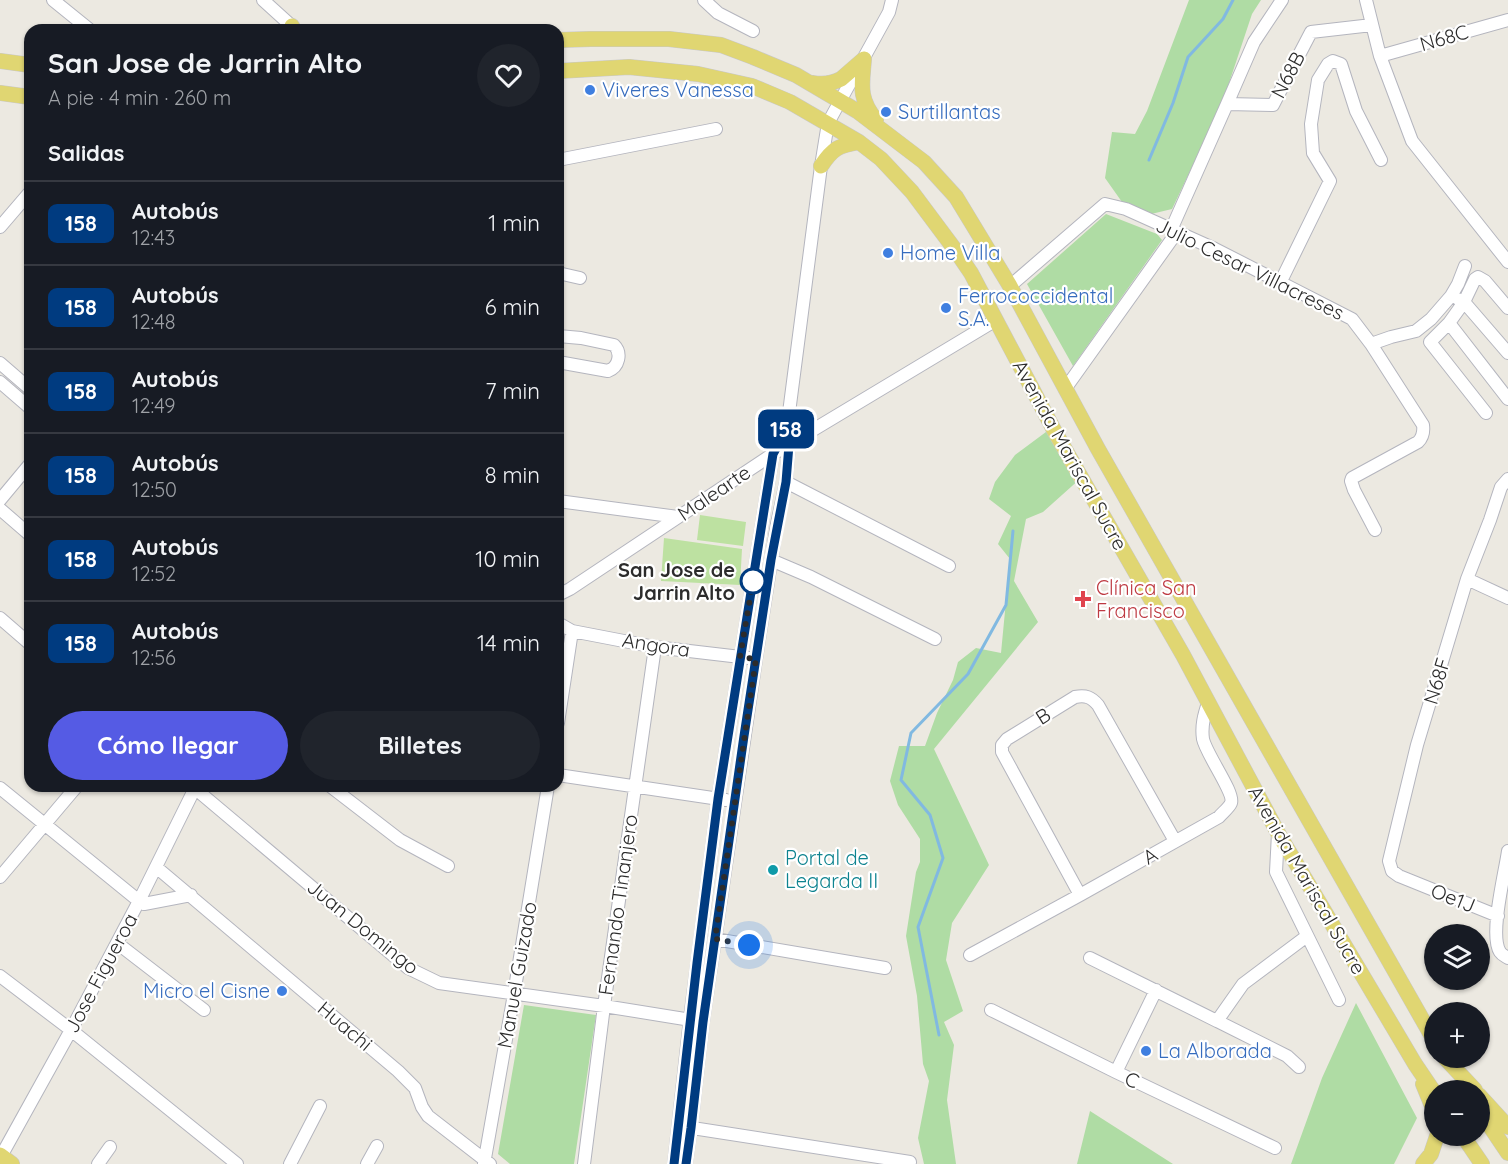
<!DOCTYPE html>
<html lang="es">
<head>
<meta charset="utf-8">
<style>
  body { margin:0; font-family:Quicksand,sans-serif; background:#20242c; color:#f1f3f6; height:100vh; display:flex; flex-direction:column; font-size:22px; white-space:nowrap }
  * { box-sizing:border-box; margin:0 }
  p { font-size:20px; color:#9ea1a6 }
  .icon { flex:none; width:33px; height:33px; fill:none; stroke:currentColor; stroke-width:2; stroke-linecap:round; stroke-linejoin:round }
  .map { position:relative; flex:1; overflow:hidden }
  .side { position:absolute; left:24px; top:24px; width:540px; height:768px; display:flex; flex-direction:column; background:#171b24; border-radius:18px; box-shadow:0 2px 4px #0004 }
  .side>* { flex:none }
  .badge { padding:0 12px; border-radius:9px; font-size:21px; line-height:39px }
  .fabs { position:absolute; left:1424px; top:924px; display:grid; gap:12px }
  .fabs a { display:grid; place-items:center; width:66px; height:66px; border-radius:50%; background:#171b24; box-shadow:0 2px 4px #0004; font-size:30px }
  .you { position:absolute; width:30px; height:30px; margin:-15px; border:4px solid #fff; border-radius:50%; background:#1a73e8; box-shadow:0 0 0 9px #1a73e833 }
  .map>.badge { position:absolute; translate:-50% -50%; box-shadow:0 0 0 3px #fff }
  h2 { padding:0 24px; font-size:22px; line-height:54px }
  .round { display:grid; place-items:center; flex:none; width:63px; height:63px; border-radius:32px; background:#20242c }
  .summary { display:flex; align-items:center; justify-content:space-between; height:102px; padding:0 24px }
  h1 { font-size:28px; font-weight:800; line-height:45px }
  .cta { display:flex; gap:12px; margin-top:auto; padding:12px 24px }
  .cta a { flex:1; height:69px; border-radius:36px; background:#555be4; color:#fff; font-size:24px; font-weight:800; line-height:69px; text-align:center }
  .cta a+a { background:#20242c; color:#f1f3f6 }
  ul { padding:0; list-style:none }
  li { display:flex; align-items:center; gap:18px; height:84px; padding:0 24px; border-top:2px solid #363941 }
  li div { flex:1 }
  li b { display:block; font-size:22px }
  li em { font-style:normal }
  li .badge { min-width:66px; font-weight:700; text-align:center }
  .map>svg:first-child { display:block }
  .green { fill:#afdca4 }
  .pitch { fill:#bde1a1 }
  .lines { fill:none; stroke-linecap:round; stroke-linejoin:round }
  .stream { stroke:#81b9e1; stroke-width:3 }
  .minor-casing { stroke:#b4b5be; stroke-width:14 }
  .major-casing { stroke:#c8c8c8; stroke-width:16 }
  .minor { stroke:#fff; stroke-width:12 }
  .major { stroke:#e0d672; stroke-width:15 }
  .line-casing { stroke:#fff; stroke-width:14 }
  .line { stroke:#003b80; stroke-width:9 }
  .walk { stroke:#2c2c2c; stroke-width:6; stroke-dasharray:0 10.8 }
  .shop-dot { fill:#3f7fe0; stroke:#fff; stroke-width:2 }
  .stop-dot { fill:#fff; stroke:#003b80; stroke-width:3 }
  .health-dot { fill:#e0444e; stroke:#fff; stroke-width:2 }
  .culture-dot { fill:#0f9aa8; stroke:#fff; stroke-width:2 }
  .labels { text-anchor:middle; stroke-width:4.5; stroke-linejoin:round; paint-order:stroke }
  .street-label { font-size:20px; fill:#2c2c2c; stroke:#fff }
  .shop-label { font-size:20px; fill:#366cbe; stroke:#fff; text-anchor:start }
  .stop-label { font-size:20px; font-weight:bold; fill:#2c2c2c; stroke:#fff; text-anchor:end }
  .health-label { font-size:20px; fill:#be3a42; stroke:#fff; text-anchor:start }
  .culture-label { font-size:20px; fill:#0d838f; stroke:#fff; text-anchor:start }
</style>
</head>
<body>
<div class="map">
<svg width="1508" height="1164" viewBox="0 0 1508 1164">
  <rect width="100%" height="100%" fill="#ece9e1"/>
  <path class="green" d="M1189,0H1261L1252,14L1222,104L1172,209L1147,215L1122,202L1105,178L1112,132L1135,134L1147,111Z
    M1106,214L1157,234L1162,240L1073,366L1027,284Z
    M1050,429L1081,478L1043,512L1026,519L1014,581L1038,622L934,749L989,865L952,923L946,960L963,1011L944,1022L954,1045L947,1100L956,1164H924L918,1138L929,1081L923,1064L917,996L906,936L916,872L920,862V839L898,805L890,781L899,746H925L937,713L953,680L958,662L976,648L1001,653L1010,559L998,544L1011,516L989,499L995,482L1015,455Z
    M1356,1003L1417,1118L1394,1164H1291L1322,1078Z
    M524,1005L596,1015L574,1164H510L498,1154Z
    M1090,1111L1173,1164H1077Z"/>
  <path class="pitch" d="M700,515L746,522L743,546L697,540Z
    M664,538L742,549L740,585L661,581Z"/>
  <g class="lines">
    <path class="stream" d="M1149,160L1173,103L1188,57L1223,19L1233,0
      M939,1035L918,927L943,858L930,815L901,780L911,733L968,674L1006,605L1013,531"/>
    <defs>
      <path id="minor" d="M53,0L90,30
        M263,0L296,30
        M704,0L718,13L753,31
        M1366,0L1380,56L1412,141L1508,262
        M1380,56L1508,20
        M1227,104L1254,42L1282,0
        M558,160L716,129
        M0,227L30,192
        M1171,230L1227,104L1273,105L1311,32L1372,25
        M558,273L580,278
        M1281,281L1330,181L1313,153L1311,124L1318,80L1328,64L1333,61L1341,64L1356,111L1381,160
        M1010,286L1105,204L1126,209L1215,249L1352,319L1371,344L1423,425C1424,432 1423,437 1418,442L1352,478L1351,481L1354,490L1375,530
        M1458,299L1464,302L1508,353
        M1449,323L1508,399
        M558,336L581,338L614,345C622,353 619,367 608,371L558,362
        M1371,344L1391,337L1416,331L1431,319L1451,296L1458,284L1465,266
        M0,363L30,389
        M0,382L30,408
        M1065,389L1177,232
        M1486,413L1430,342L1449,323L1464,302L1475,279L1478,277L1485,281L1508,308
        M786,482L949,566
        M0,500L30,464
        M558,501L678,517
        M0,509L30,535
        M771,560L811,577L935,639
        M1467,579L1508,598
        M558,595L570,589L773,454L996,320
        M0,618L30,644
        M558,623L572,631L655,647L749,658
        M558,723L572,631
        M558,775L726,800
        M192,786L408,968L439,983L604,1006L697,1021
        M330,786L400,840L448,866
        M0,788L139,901L144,904L191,895
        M1278,833L1276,872L1339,1000
        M1508,851C1505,873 1489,935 1500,952C1502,955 1505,956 1508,958
        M156,867L398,1071L415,1088L422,1107L428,1116L490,1164
        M0,877L77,786
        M1080,895L1002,752V745L1007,739L1075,697C1086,695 1091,697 1098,705L1175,841
        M1498,916L1399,876L1392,871L1389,861L1417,745L1467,579L1490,520L1501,487L1508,479
        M715,939L885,968
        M117,943L204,1010
        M970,955L1080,895L1219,817C1222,813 1229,808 1231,803C1235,793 1206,754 1203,739C1201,726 1204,715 1208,703
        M1090,958L1217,1021
        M0,976L71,1030L237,1164
        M991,1010L1116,1072L1275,1148
        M1299,1067L1287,1056L1217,1021L1243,984L1307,936
        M1116,1072L1156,990
        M686,1127L910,1162
        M0,1158L71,1030L139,901L196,786
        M98,1164L110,1147
        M290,1164L320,1106
        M367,1164L377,1146
        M484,1164L514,994L548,786
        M584,1164L604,1006L655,647
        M674,1164L690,1019L718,799L773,454L787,428
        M686,1164L691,1128L703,1022L756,659L777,524L786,482L789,445L787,428L821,166L828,123L889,12L892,0"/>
      <path id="major" d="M292,26V30
        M558,40L591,39H669L721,45L753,57L796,75L857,111L924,162L956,197L1010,286L1098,449L1434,1040
        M864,59C862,85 858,98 876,120
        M0,61L30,65
        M558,71L629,67L698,74L752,86L790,102L859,142L881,159L912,192L956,251L971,273L1055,432L1183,655L1278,833L1415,1064L1434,1092
        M813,83C823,85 831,84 841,79L864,59
        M0,93L30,97
        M821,166C833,148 838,146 859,142
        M1445,1058L1475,1090
        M1423,1084L1434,1111
        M1479,1095L1508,1127
        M1479,1110L1508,1153
        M1463,1136L1482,1164
        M0,1155L12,1164
        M1423,1164L1431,1154L1437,1136"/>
    </defs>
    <use href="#minor" class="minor-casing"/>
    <use href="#major" class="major-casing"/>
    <use href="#minor" class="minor"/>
    <use href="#major" class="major"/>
  </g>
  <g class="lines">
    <defs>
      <path id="line" d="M674,1164L697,963L718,799L773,454L787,428L789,445L786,482L771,560L744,736L703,1022L691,1128L686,1164"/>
    </defs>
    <use href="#line" class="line-casing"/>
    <use href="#line" class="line"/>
    <path class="walk" d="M749,945L715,939L756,659L740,657L753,581"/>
  </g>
  <g class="shop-dot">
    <circle cx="590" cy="90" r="6"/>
    <circle cx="886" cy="112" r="6"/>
    <circle cx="888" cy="253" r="6"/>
    <circle cx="946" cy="308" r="6"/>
    <circle cx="282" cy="991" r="6"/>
    <circle cx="1146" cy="1051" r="6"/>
  </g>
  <circle class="stop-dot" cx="753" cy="581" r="12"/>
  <path class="health-dot" d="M1080 590h6v6h6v6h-6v6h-6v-6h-6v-6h6z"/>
  <circle class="culture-dot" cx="773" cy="870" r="6"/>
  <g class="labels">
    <g class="street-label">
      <text transform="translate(1444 38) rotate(-16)" y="7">N68C</text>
      <text transform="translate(1288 75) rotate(-62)" y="7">N68B</text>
      <text transform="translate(1250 269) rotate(26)" y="7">Julio Cesar Villacreses</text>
      <text transform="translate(1070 455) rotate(61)" y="7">Avenida Mariscal Sucre</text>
      <text transform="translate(714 493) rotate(-34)" y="7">Malearte</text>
      <text transform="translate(656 645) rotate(9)" y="7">Angora</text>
      <text transform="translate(1437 681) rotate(-73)" y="7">N68F</text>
      <text transform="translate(1043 716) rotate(-32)" y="7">B</text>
      <text transform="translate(1150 856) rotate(-30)" y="7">A</text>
      <text transform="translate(1307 880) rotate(60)" y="7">Avenida Mariscal Sucre</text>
      <text transform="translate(1453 898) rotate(22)" y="7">Oe1J</text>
      <text transform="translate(618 905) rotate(-82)" y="7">Fernando Tinanjero</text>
      <text transform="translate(363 927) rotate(39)" y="7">Juan Domingo</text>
      <text transform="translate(101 973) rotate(-62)" y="7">Jose Figueroa</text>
      <text transform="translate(517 975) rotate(-80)" y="7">Manuel Guizado</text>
      <text transform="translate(345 1026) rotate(40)" y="7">Huachi</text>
      <text transform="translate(1132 1080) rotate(25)" y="7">C</text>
    </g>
    <g class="shop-label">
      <text x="602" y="97">Viveres Vanessa</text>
      <text x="898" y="119">Surtillantas</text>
      <text x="900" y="260">Home Villa</text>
      <text x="958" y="303">Ferrococcidental<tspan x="958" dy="23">S.A.</tspan></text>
      <text x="270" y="998" text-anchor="end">Micro el Cisne</text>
      <text x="1158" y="1058">La Alborada</text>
    </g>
    <g class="stop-label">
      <text x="735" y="577">San Jose de<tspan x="735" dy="23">Jarrin Alto</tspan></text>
    </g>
    <g class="health-label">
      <text x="1096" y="595">Clínica San<tspan x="1096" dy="23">Francisco</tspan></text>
    </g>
    <g class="culture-label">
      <text x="785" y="865">Portal de<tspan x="785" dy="23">Legarda II</tspan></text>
    </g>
  </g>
</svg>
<div class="fabs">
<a><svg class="icon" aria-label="layers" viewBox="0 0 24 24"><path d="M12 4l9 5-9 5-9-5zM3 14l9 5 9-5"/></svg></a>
<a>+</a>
<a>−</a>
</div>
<div class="you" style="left:749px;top:945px"></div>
<b class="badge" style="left:786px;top:429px;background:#003b80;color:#fff">158</b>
<section class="side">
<div class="summary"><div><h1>San Jose de Jarrin Alto</h1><p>A pie · 4 min · 260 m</p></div><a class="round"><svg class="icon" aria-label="heart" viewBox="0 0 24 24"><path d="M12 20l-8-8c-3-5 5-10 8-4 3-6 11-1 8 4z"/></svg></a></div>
<h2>Salidas</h2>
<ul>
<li><span class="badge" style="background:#003b80;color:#fff">158</span><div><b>Autobús</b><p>12:43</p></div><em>1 min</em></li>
<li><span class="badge" style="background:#003b80;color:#fff">158</span><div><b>Autobús</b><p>12:48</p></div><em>6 min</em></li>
<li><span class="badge" style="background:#003b80;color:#fff">158</span><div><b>Autobús</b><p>12:49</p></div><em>7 min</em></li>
<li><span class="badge" style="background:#003b80;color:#fff">158</span><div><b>Autobús</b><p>12:50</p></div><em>8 min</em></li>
<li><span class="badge" style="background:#003b80;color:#fff">158</span><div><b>Autobús</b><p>12:52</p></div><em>10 min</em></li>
<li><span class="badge" style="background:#003b80;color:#fff">158</span><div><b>Autobús</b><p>12:56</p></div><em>14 min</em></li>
</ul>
<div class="cta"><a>Cómo llegar</a><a>Billetes</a></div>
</section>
</div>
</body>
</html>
